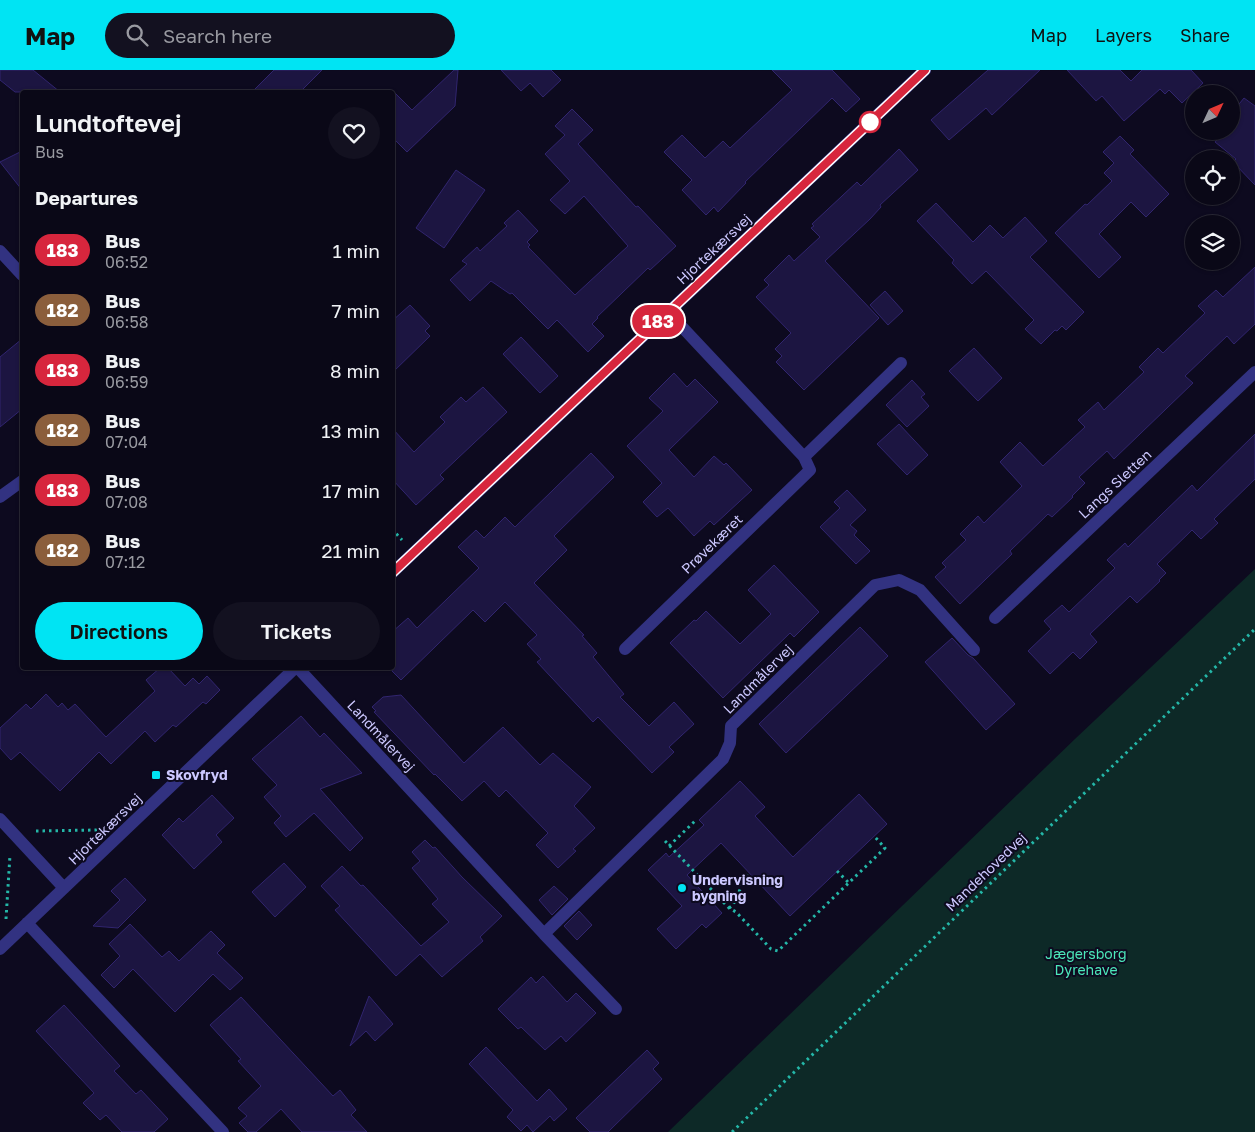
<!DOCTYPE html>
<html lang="en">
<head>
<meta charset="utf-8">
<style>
  body { margin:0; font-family:"Golos Text",sans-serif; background:#131120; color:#f1f3f6; height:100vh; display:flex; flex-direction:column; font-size:19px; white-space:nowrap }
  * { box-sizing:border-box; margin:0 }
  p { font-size:16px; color:#999aa1 }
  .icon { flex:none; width:28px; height:28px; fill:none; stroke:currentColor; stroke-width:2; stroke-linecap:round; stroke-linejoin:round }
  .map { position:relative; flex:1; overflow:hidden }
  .details { position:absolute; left:20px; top:20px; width:375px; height:580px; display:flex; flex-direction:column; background:#0a0817; border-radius:5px; box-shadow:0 1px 4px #0004,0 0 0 1px #2a2936 }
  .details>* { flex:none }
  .badge { padding:0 10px; border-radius:16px; font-size:18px; line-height:32px }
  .needle { width:32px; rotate:46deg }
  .buttons { position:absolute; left:1185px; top:15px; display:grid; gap:10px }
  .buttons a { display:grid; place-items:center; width:55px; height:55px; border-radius:50%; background:#0a0817; box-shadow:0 1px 4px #0004,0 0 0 1px #2a2936; font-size:25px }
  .map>.badge { position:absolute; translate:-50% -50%; box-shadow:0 0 0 2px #fff }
  h2 { padding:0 15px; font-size:19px; line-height:45px }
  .round { display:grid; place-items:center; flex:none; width:52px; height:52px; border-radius:26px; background:#131120 }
  .headline { display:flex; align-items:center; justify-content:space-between; height:85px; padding:0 15px }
  h1 { font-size:24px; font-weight:600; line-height:38px }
  .primary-button { display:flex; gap:10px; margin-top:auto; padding:10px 15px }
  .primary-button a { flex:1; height:58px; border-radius:30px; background:#00e4f3; color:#111; font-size:20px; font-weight:600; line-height:58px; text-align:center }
  .primary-button a+a { background:#131120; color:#f1f3f6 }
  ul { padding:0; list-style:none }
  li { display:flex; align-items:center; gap:15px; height:60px; padding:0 15px }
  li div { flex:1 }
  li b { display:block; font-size:19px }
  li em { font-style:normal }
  li .badge { min-width:55px; font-weight:700; text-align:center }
  header { display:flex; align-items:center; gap:30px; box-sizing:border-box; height:70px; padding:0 25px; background:#00e4f3; color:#111 }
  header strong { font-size:24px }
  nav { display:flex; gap:28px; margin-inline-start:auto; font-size:18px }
  .search { width:350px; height:45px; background:#131120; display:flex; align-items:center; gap:12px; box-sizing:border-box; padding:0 18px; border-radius:28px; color:#999aa1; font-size:19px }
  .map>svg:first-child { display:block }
  .green { fill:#0d2927 }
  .building { fill:#1c1541; stroke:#31256f }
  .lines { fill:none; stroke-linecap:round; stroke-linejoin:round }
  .path { stroke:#24b7a8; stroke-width:3; stroke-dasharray:2.5 4; stroke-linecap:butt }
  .minor { stroke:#323281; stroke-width:12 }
  .line-casing { stroke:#fff; stroke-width:11 }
  .line { stroke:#d7263d; stroke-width:8 }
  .stop-dot { fill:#fff; stroke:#d7263d; stroke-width:2.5 }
  .poi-dot { fill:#00e4f3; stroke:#0d0a1f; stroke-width:2 }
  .labels { text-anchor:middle; stroke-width:4; stroke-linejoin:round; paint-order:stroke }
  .street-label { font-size:14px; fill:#ccc8ff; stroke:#0d0a1f }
  .poi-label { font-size:14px; font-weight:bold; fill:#ccc8ff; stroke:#0d0a1f; text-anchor:start }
  .park-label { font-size:14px; fill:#4ce7ba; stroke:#0d0a1f }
</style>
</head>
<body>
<header>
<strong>Map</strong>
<div class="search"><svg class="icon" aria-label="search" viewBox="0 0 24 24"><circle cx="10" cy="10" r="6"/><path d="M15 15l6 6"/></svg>Search here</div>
<nav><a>Map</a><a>Layers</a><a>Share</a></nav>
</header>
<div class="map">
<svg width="1255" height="1062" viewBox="0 0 1255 1062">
  <rect width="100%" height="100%" fill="#0d0a1f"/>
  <path class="green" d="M1255,499V1062H668L1076,668Z"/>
  <path class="building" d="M0,0H33L60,22H15L0,10Z
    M274,0H322L300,22H252Z
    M454,0H458L455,36L407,82L392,67V20L412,40Z
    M501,0H551L561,10L543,27L530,13L521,21Z
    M772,0H832L860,29L846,42L832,28L745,112L746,113L718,142L714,137L706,145L682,120L692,110L664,82L682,65L705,88L723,71L730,78L792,20Z
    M988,0H1040L992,45L986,38L949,70L931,50Z
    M1067,0H1120L1131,11L1142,0H1191L1203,13L1182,33L1169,20L1165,24L1160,19L1124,51L1102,26L1096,31Z
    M1244,28L1255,36V115L1233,92L1236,89L1215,72L1224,61H1231V44Z
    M572,39L593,60L578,74L636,137L638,136L676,176L650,200L648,198L597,247L598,248L592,254L604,266L588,282L557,250L548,259L512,223L510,224L491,211L470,231L450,210L467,194L462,191L477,177L480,181L507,156L504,153L518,140L538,161L527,172L530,175L528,177L575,225L628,176L584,126L565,144L550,130L570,111L545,84L565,65L555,56Z
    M1120,66L1134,80L1130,84L1169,124L1146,147L1131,132L1099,164L1121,187L1099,208L1055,163L1085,134L1087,135L1112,111L1104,103L1114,93L1103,82Z
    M899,79L918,100L880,135L881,137L870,149L825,191L879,248L804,320L776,292L782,286L775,279L791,263L756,227L769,215L764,210L789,185L794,191L820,167L811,158L814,156L812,154L857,112L861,116Z
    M22,81V120L0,92Z
    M456,100L485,120L444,178L416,158Z
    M936,133L973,172L990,155L1003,168L1025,147L1047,171L1030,187L1084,242L1066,260L1062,256L1057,261L1055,260L1041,274L1025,259L1034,250L986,201L972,214L952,193L954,190L917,151Z
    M1255,197V254L1234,274L1227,266L1185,306L1193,313L1114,389L1107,381L1079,407L1085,413L1072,426L1073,427L1052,447L1048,444L1010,481L1012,484L960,534L935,507L946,497L942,493L966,470L960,464L978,446L984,453L1022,416L1000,392L1020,372L1043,396L1085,357L1078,350L1098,332L1104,340L1144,302L1139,297L1158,278L1163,283L1205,243L1198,236L1216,220L1223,227Z
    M885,221L903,241L888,255L870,235Z
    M410,235L430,256L425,261L430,266L392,303V251Z
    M521,267L558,306L540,323L503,284Z
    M22,269V339L0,357V287Z
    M974,278L1002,308L978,331L949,301Z
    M674,303L687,317L695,309L718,332L669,380L694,407L714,386L724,395L726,393L752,420L714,455L710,451L694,466L668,438L657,447L643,432L662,413L627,376L663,341L649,328Z
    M912,310L925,324L921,327L929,336L907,357L886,335Z
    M483,317L507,342L440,405L444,409L416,435L392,409V358L414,382L445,352L440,347L461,327L466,332Z
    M899,354L928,385L907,405L877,374Z
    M1255,364V409L1214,449L1218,453L1201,469L1192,460L1157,494L1166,503L1159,510L1160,511L1137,533L1130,526L1090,564L1097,572L1080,589L1073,582L1050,604L1028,581L1051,559L1044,551L1062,535L1069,542L1115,498L1107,490L1125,473L1128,477L1192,415L1197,421Z
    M591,383L614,407L554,466L567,480L534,513L584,565L582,566L597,583L593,587L624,624L620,627L649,656L674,632L694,654L669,677L674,682L652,703L598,647L593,652L537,592L541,589L527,574L537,565L505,532L485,552L473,540L401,610L392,601V562L408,548L417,558L479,498L458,477L476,460L484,468L505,447L515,457Z
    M847,420L866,440L850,455L857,461L854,465L870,481L856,494L820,457L840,438L834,432Z
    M774,495L819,542L794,567L790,563L723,628L670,573L694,550L696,551L706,541L740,574L771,544L748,520Z
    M860,557L888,586L786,683L759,654Z
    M952,568L968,585L973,588L1015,634L986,660L925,592Z
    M160,598H168L185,616L193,608L199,614L207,606L220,620L206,634L203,632L176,657L173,655L155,672L145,661L111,694L99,682L60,721L20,682L11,690L0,678V658L26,634L31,639L46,624L58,637L62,633L68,640L75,634L106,667L155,621L146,610Z
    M401,625L464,693L503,657L540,695L553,683L591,717L574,736L595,758L573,779L576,781L558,798L536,775L548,763L506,720L499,727L484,711L462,731L435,704L434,705L374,642L376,641L372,637L383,627Z
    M301,646L320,667L324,663L362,703L320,719L363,768L350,781L314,743L286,767L274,753L281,746L264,727L277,715L252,689Z
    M740,711L765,737L755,746L793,787L859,724L887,754L790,846L721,773L687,805L722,843L706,858L702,854L676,879L657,859L682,836L648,800L666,783L669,787L704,755L699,750Z
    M212,725L234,748L216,765L222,772L194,799L162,765L179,748L183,752Z
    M425,770L433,778L435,777L462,807L502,846L480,867L483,871L442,907L420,884L396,906L335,840L340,836L321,816L342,796L361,816L363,815L421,876L449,852L432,834L438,829L412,798L420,791L412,782Z
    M284,793L306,817L275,847L252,822Z
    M125,808L146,830L118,858L93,856L120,830L111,821Z
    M554,816L568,829L552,845L539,830Z
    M579,841L592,855L577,870L564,856Z
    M130,854L162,887L169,881L179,891L211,861L225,875L217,883L243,908L230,920L213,904L175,942L133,899L114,918L101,905L120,886L109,874Z
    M543,906L567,932L576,923L596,943L566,972L561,966L545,980L521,957L518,959L498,939L531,907L536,913Z
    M369,926L393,954L375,971L366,961L350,976Z
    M241,927L333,1026L340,1020L356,1040L351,1045L367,1062H302L281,1039L256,1062H248L239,1053L247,1046L238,1038L261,1016L238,991L241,989L210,955Z
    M64,935L120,996L114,1001L136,1024L141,1020L168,1049L154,1062H122L106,1045L100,1050L83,1033L94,1023L36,961Z
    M486,977L537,1031L549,1019L567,1039L554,1051L550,1046L533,1062L527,1055L521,1061L507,1047L513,1040L469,994Z
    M647,980L659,993L653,999L662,1009L608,1062H590L576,1048Z"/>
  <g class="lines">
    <path class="path" d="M392,459L402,470
      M36,761L97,760
      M665,771L729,838L736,842L771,879L778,881L885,778L874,766
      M669,776L696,750
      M837,801L849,813
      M729,838L733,835L747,804
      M6,849L10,785
      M732,1062L1255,559"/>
    <path class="minor" d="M0,181L22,205
      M804,387L901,293
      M0,427L22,411
      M392,503L925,0
      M995,548L1255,302
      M625,579L810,400L804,387L668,242
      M298,598L544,864L723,689L730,673L731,656L875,515L899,510L920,520L974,580
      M0,749L64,818
      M27,853L223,1062
      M544,864L616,939
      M0,879L295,598"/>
  </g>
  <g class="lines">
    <defs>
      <path id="line" d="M392,503L925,0"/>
    </defs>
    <use href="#line" class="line-casing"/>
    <use href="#line" class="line"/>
  </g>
  <circle class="stop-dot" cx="870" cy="52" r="10"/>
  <g class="poi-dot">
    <rect x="151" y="700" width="10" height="10" rx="2.5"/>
    <circle cx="682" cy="818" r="5"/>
  </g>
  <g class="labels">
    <g class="street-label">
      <text transform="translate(714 179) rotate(-43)" y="5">Hjortekærsvej</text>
      <text transform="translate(1115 414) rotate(-43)" y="5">Langs Sletten</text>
      <text transform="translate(712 474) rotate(-44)" y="5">Prøvekæret</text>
      <text transform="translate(758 609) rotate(-45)" y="5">Landmålervej</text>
      <text transform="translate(381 666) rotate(47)" y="5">Landmålervej</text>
      <text transform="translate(105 759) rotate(-44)" y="5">Hjortekærsvej</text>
      <text transform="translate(986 802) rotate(-44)" y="5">Mandehovedvej</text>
    </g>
    <g class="poi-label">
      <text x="166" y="710">Skovfryd</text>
      <text x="692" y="815">Undervisning<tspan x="692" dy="16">bygning</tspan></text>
    </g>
    <g class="park-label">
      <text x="1086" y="889">Jægersborg<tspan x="1086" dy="16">Dyrehave</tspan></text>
    </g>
  </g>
</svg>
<div class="buttons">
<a><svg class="needle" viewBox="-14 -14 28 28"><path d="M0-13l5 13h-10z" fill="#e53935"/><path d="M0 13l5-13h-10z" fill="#999aa1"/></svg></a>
<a><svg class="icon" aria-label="locate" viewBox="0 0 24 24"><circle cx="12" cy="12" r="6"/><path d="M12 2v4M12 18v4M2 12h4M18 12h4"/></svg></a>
<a><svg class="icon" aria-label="layers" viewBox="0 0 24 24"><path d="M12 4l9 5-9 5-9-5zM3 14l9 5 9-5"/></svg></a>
</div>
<b class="badge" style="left:658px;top:251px;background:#d7263d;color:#fff">183</b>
<section class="details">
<div class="headline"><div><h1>Lundtoftevej</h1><p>Bus</p></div><a class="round"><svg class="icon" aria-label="heart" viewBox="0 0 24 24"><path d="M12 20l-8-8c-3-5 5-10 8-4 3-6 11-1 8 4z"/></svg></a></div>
<h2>Departures</h2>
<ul>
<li><span class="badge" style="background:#d7263d;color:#fff">183</span><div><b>Bus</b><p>06:52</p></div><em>1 min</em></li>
<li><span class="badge" style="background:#8b5e3c;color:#fff">182</span><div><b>Bus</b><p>06:58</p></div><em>7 min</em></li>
<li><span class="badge" style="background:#d7263d;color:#fff">183</span><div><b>Bus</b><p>06:59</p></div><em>8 min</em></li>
<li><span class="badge" style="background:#8b5e3c;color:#fff">182</span><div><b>Bus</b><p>07:04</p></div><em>13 min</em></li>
<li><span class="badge" style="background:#d7263d;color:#fff">183</span><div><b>Bus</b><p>07:08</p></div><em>17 min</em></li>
<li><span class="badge" style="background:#8b5e3c;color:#fff">182</span><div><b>Bus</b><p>07:12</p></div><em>21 min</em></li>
</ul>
<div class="primary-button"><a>Directions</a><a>Tickets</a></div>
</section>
</div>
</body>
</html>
